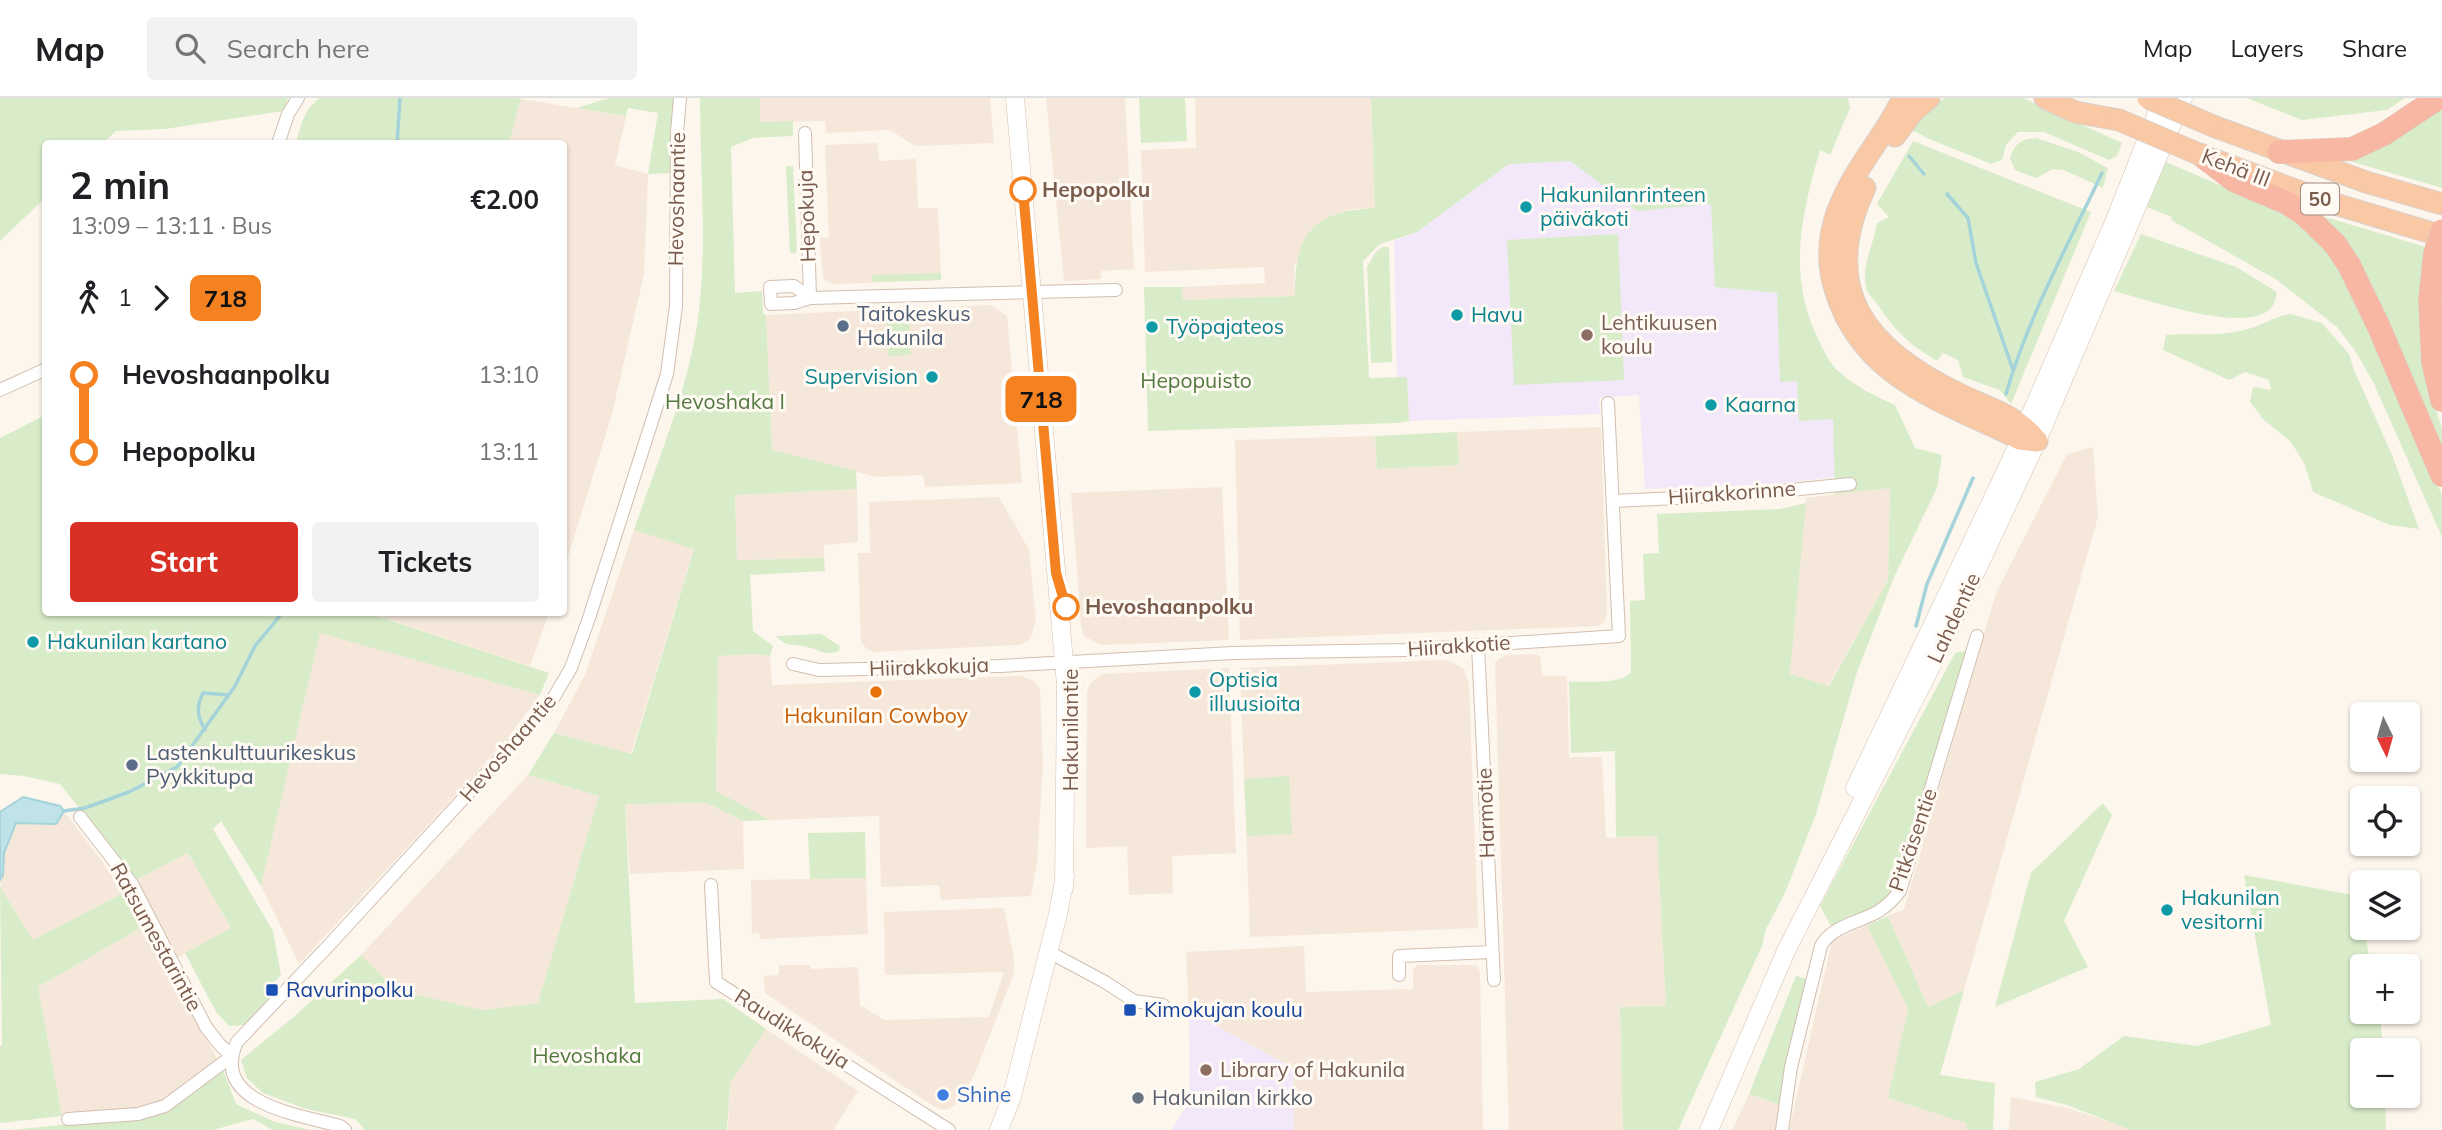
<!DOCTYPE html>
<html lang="en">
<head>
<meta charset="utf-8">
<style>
  body { margin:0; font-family:Mulish,sans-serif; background:#f2f2f2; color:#202124; height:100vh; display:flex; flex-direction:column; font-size:26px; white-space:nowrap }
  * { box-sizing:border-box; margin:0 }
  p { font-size:23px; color:#757577 }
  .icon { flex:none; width:38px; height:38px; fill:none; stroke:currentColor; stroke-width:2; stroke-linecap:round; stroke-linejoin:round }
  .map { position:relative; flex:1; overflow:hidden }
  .panel { position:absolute; left:42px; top:42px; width:525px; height:476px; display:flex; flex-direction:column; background:#fff; border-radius:7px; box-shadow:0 2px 5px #0004 }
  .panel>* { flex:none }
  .badge { padding:0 14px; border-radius:10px; font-size:24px; line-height:46px }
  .needle { width:46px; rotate:175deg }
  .controls { position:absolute; left:2350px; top:604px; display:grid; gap:14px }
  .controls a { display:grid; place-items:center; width:70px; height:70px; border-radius:7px; background:#fff; box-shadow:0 2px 5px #0004; font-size:35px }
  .map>.badge { position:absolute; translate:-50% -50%; box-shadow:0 0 0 4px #fff }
  .legs { display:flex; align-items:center; gap:10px; height:77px; padding:0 28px; font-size:23px }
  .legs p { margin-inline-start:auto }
  .overview { display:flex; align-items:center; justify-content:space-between; height:119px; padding:0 28px }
  h1 { font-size:38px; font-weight:700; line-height:52px }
  .action { display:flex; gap:14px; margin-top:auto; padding:14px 28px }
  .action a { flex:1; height:80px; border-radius:7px; background:#d93025; color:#fff; font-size:28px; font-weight:700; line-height:80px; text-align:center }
  .action a+a { background:#f2f2f2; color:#202124 }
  ul { padding:0 28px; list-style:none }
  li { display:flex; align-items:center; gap:24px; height:77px; font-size:26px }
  li i { display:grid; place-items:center; width:10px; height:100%; margin:0 9px; background:currentColor }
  li i::after { content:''; width:18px; height:18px; margin:-9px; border:5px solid; border-radius:50%; background:#fff }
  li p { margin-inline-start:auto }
  li:first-child i { background:linear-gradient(#0000 50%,currentColor 0) }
  li:last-child i { background:linear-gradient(currentColor 50%,#0000 0) }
  header { display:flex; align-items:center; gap:42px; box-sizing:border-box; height:98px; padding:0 35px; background:#fff; border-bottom:2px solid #e0e0e0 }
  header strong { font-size:33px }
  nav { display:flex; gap:38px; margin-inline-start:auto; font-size:24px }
  .search { width:490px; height:63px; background:#f2f2f2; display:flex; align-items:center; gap:18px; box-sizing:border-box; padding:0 24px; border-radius:7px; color:#757577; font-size:26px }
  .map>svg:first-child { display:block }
  .residential { fill:#f5e8da }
  .education { fill:#f3e8fa }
  .green { fill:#d8ecc9 }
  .water { fill:#bfe3e8; stroke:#a5d3da; stroke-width:2 }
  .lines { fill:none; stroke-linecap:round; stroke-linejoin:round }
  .stream { stroke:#a5d3da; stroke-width:3.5 }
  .minor-casing { stroke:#d1beb0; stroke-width:14 }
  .secondary-casing { stroke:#d6c0b0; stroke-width:19 }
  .trunk-casing { stroke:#dad1cd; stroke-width:23 }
  .motorway-casing { stroke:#dad1cd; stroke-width:24 }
  .minor { stroke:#fff; stroke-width:12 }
  .secondary { stroke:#fff; stroke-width:18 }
  .trunk { stroke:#f9c8a4; stroke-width:21 }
  .motorway { stroke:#f7b7a3; stroke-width:23 }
  .trunk-bridge-casing { stroke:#dad1cd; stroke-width:23; stroke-linecap:butt }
  .motorway-bridge-casing { stroke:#dad1cd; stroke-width:24; stroke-linecap:butt }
  .trunk-bridge { stroke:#f9c8a4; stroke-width:21 }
  .motorway-bridge { stroke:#f7b7a3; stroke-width:23 }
  .line-1-casing { stroke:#fff; stroke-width:16 }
  .line-1 { stroke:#f58220; stroke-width:10 }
  .stop-1-dot { fill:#fff; stroke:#f58220; stroke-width:3.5 }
  .culture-dot { fill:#0f9aa8; stroke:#fffaf3; stroke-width:2.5 }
  .service-dot { fill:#5c6f8a; stroke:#fffaf3; stroke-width:2.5 }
  .education-dot { fill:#8d6e63; stroke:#fffaf3; stroke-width:2.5 }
  .food-dot { fill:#e8710a; stroke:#fffaf3; stroke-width:2.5 }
  .transit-dot { fill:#1a4fb4; stroke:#fffaf3; stroke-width:2.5 }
  .shop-dot { fill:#3f7fe0; stroke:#fffaf3; stroke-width:2.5 }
  .worship-dot { fill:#6b7280; stroke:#fffaf3; stroke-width:2.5 }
  .labels { text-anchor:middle; stroke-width:6; stroke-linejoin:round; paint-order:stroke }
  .shield { fill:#fffaf3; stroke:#a28b7f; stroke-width:2 }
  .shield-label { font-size:19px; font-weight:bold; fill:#7a5c4d }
  .street-label { font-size:21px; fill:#7a5c4d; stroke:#fffaf3 }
  .stop-label { font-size:21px; font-weight:bold; fill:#7a5c4d; stroke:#fffaf3; text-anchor:start }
  .culture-label { font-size:21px; fill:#0d838f; stroke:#fffaf3; text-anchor:start }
  .service-label { font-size:21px; fill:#4e5e75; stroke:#fffaf3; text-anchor:start }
  .education-label { font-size:21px; fill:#785e54; stroke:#fffaf3; text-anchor:start }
  .park-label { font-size:21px; fill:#537a41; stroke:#fffaf3 }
  .food-label { font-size:21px; fill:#c56008; stroke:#fffaf3 }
  .transit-label { font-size:21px; fill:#164399; stroke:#fffaf3; text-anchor:start }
  .shop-label { font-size:21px; fill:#366cbe; stroke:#fffaf3; text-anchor:start }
  .worship-label { font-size:21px; fill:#5b616d; stroke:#fffaf3; text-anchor:start }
</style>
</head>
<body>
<header>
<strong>Map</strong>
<div class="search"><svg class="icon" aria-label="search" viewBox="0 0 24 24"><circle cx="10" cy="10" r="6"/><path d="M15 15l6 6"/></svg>Search here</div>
<nav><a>Map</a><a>Layers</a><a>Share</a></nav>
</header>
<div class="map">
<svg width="2442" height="1032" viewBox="0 0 2442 1032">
  <rect width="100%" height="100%" fill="#fdf6ec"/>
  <path class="residential" d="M760,0H990L994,45L915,48L890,32L826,35L825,23L760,24Z
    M1046,0H1125L1134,171L1101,173V181L1064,183Z
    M1195,0H1371L1375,110L1351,111L1294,167L1295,198L1183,202L1182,189L1265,185L1264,169L1145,174L1141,52L1196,50Z
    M521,1L626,18L615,67L648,76L644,176L612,316L564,472V46H509Z
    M877,45L879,63L916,61L918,110H938L941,182L836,186L829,185L823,180L820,140L829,139L825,47Z
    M991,207L1007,218L1022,385L925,389L923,377L877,379L772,352L766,217Z
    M1601,329L1607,515L1605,523L1599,528L1240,542L1235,342L1375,338L1377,371L1459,367L1457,334Z
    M2093,349L2098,419L1964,892L1928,909L1888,818L1904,811L1996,495L2067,356Z
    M1222,389L1229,542L1101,547L1084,538L1081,527L1071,395Z
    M1890,389L1888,482L1828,588L1790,576L1806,400Z
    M857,391L858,444L824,447V460L737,462L735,397Z
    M999,399L1029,452L1036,523L1030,541L1020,547L873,554L866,550L861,544L858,455H870L869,404Z
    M634,432L694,450L631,656L554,635L585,577Z
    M377,514L549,515L530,568L376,517Z
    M320,534L540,597L509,638L465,687L299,866L261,788Z
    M755,556L770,558L772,587L1021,578L1034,583L1040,590L1043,668L1037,763L1031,798L941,802L939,787L881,789L879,718L770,722L716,693L718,558Z
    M1537,556L1540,559L1542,575L1544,578H1567L1569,659H1602L1606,740L1657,737L1666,908L1620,909L1623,1032H1509L1495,564L1505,557Z
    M1448,562L1464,571L1469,586L1478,830L1250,839L1240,570Z
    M1229,570L1236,755L1172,758L1173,795L1129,797L1127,748L1086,750L1087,595L1090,585L1103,576Z
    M528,677L599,698L538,905L482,912L395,892L361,857Z
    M707,705L743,723L744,771L630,776L625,706Z
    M64,713L125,794L33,842L0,789L4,755L16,725L56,726Z
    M188,755L231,830L177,860L137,781Z
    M866,780L868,836L760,841L759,835L752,836L751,782Z
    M1004,810L1014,861V875L975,975L960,1002L953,1009L944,1012L933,1008L765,895L764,878L779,877V867H811V871L858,869L860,907L884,922L989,919L1004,874L885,877L884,814Z
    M1867,827L1908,911L1888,1000L1967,1025V1032H1789L1832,843Z
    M144,828L218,962L163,1005L135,1012L62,1018L38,889Z
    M1304,848L1306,894L1413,891V872L1417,867H1476L1480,873L1483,1032H1294L1293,970L1189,913L1186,854Z
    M766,931L858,993L833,1032H728L730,985Z
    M1749,996L1781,1007L1776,1032H1732Z
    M2011,999L2067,1010L2136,1032H2009Z"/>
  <path class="education" d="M1570,62L1637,113L1711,105L1715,189L1777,195L1780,283L1797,282L1833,321L1835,379L1775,386L1645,391L1639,297L1599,300L1600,316L1409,323L1407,280L1397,279L1394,143L1417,134L1509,66Z
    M1189,913L1293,970L1294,1032H1171L1190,1002Z"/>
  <path class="green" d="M0,0H288L283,13L165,31L116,33L103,45L46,46L45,100L0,143Z
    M320,0H516L521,1L509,45H296C301,28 304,10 320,0Z
    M609,0H675L671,34L670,75L648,76L658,15L628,10L626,18L577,10Z
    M700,0H760V24L793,23V38L753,40L731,49L735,195L762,193L763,215L766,217L772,352L856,373L857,391L735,397L737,462L824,460L825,473L750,477L753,533L773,548L770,558L755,556L718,558L716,693L770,722L743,723L707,705L625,706L635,905L723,901L766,931L730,985L727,1032H365L355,1021L306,1011L263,995L247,980L241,962L296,917L361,857L396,892L482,912L538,905L599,698L528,677L554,635L632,656L694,451L634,432C658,361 690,288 699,213C707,142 700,71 700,0Z
    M1139,0H1185L1187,43L1141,45Z
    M1371,0H1848L1850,10L1830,57L1820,52C1803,111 1789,168 1812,227C1818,241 1825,258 1835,270C1852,287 1873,297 1895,307L1915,350L1942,357L1937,390L1895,477L1857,574L1816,716L1785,795L1766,831L1762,848L1678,1032H1623L1620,909L1666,908L1657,738L1616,739L1615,653L1571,655L1569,584C1584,583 1622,587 1631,574L1630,503L1645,502L1643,456L1659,455L1657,416L1780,411L1806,405L1790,576L1829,588L1888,482L1890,390L1835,396L1833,321L1799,323L1797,283L1780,284L1777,195L1715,189L1711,106L1637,113L1570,63L1509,66L1417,134L1380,146L1363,163L1369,280L1407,279L1409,323L1397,325L1148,333L1144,189H1182L1183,202L1295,198C1294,137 1312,113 1375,110Z
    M1945,0H2023L2122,45L2117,58L2109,62L2044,34H2018L2006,47L2002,62L1991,66L1927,40L1911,31L1927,11Z
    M2247,0H2405L2387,12L2302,22Z
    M2442,7V90L2343,61Z
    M2036,40L2078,54L2108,70L2103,90L2064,72L2053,71L2036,80L2015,72L2010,60C2015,45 2021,41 2036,40Z
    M1913,43L2091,114L2011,306L2000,292L1963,279L1958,262L1943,255L1937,263C1909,246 1896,234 1878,207C1874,202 1867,195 1866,189C1861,168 1874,146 1877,125L1889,119L1877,106Z
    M2166,64L2280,113L2314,136L2344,177L2442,397V439L2374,286L2356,254L2337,229L2277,182L2171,122L2172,119L2147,109Z
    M786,68H793L797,152L795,155H790Z
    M2322,118L2442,154V267L2431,296L2442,331V355Z
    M1618,136L1624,282L1514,287L1507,142Z
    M2141,136L2236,169L2277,194C2276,201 2274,208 2268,213C2239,234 2148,202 2114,193Z
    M1382,149H1389L1392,264L1371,265L1367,169L1375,155Z
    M941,175V182L873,184L872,177Z
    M2291,216L2322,225L2349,256L2354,272L2392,357L2419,431L2390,427L2313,394L2305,367L2291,344L2264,322L2250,304L2253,289L2271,292L2269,282L2245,274L2229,282L2163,252L2166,237C2192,235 2218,239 2244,232C2261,228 2274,218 2291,216Z
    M890,220V224L909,221L911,257L888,258L886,221Z
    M45,317L46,514L377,515V518L549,575L540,597L320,535L261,788L221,723L213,731L273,833L281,877L265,893L271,898L244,927L229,928L216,914L185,855L231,830L188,755L137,781L60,686L24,678L0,676V340Z
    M1457,334L1459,367L1377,371L1375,338Z
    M821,536L840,548L839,553C825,559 819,551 807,549C795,546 785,549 776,538Z
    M1968,552L1895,789L1881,806L1832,830L1820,808L1955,555Z
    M1289,678L1292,736L1247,738L1244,681Z
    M2103,705L2112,717L2064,823L2088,869L1995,909L2031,775Z
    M865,734L866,780L810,781L808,735Z
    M2244,777L2358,798L2371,868H2362V914H2380L2383,952H2362V998H2385L2386,1032H2131L2067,1007L2036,999L2035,984L2079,971L2124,938L2197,948L2271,927Z
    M0,789L33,842L125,794L144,828L38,889L62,1018L0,1025V948L2,947Z
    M1888,818L1928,909L1964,892L1940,977L1995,985L1993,1032H1967L1966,1025L1888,1000L1908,911L1867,827Z
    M1796,878L1808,881L1781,1007L1749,996Z
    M223,972L236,1006L275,1024L310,1032H273L253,1021L213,1032H11L138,1019L167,1012Z"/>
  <path class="water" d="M23,699L60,708L64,713L56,726L16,725L4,755L3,777L0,782V714Z"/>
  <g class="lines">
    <path class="stream" d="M397,46L400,0
      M1909,58L1924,76
      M1947,96L1968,120L1976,165L2013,272
      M2006,296C2028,219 2068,147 2102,75
      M1916,528L1927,486L1973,380
      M205,632C197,618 196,609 203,595L229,597
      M64,713L85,710L129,694L177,669L235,588L255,548L283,514"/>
    <defs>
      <path id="minor" d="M805,35L810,200L1116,192
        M278,46L288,16L298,0
        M794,188L810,200L794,205L771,206L770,189Z
        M0,292L46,271
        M1614,403L1740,397L1850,386
        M1478,548L1494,882
        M793,566L819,572L1000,568L1233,555L1405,552L1619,538L1608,305
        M711,787L716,884L949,1032
        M1047,853L1105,884L1134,903L1163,907
        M1399,877V858L1492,854
        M68,1021L138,1016L165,1008L232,958L220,947L206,929L132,786L80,719
        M345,1032L340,1028C301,1017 209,1006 237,944L331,845L516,643L551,604L571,570L589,520L667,276L676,208L677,34L680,0
        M1782,1032L1791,969L1821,848C1831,828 1861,824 1879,813C1888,807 1894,801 1900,793L1977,538"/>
      <path id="secondary" d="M1015,0L1066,587L1064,790
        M1855,690L2011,362L2115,122L2163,0
        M999,1032L1012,998L1058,816L1065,778
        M1709,1032L1786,853L1939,553L2037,343L2183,0"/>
      <path id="trunk" d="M1903,0C1884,40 1852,72 1837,115C1828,141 1827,168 1836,194C1863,281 1945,304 2020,341L2037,343
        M2045,0L2075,14L2119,22
        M2213,28L2366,84L2442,106
        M1895,38L1912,15L1929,0
        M2212,61L2325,103L2442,138
        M1865,90C1817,193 1867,252 1961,297C1990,311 2016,317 2037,343"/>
      <path id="motorway" d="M2279,54L2352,51L2384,36L2438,0
        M2201,57L2235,83L2287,105L2304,116L2335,146L2349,167L2378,227L2442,377
        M2430,202L2433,264L2442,302"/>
    </defs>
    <use href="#minor" class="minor-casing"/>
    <use href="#secondary" class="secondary-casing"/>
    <use href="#trunk" class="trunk-casing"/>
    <use href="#motorway" class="motorway-casing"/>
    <use href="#minor" class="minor"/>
    <use href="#secondary" class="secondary"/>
    <use href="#trunk" class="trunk"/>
    <use href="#motorway" class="motorway"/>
    <defs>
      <path id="trunk-bridge" d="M2148,0L2213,28
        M2119,22L2201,57"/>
      <path id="motorway-bridge" d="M2430,202L2435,156L2442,133"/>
    </defs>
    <use href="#trunk-bridge" class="trunk-bridge-casing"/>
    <use href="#motorway-bridge" class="motorway-bridge-casing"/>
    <use href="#trunk-bridge" class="trunk-bridge"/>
    <use href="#motorway-bridge" class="motorway-bridge"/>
  </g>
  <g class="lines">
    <defs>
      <path id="line-1" d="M1023,92L1056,475L1066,509"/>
    </defs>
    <use href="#line-1" class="line-1-casing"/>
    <use href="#line-1" class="line-1"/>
  </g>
  <g class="stop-1-dot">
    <circle cx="1023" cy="92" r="12"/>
    <circle cx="1066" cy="509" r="12"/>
  </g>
  <g class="culture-dot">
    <circle cx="1526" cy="109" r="7"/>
    <circle cx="1457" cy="217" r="7"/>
    <circle cx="1152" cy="229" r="7"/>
    <circle cx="932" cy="279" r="7"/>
    <circle cx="1711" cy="307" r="7"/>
    <circle cx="33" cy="544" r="7"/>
    <circle cx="1195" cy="594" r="7"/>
    <circle cx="2167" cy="812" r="7"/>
  </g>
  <g class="service-dot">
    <circle cx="843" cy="228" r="7"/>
    <circle cx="132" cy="667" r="7"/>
  </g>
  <g class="education-dot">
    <circle cx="1587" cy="237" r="7"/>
    <circle cx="1206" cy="972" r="7"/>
  </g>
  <circle class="food-dot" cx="876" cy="594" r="7"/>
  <g class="transit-dot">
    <rect x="265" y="885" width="14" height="14" rx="3.5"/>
    <rect x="1123" y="905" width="14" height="14" rx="3.5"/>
  </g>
  <circle class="shop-dot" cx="943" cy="997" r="7"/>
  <circle class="worship-dot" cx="1138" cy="1000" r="7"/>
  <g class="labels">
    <rect class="shield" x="2301" y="85.5" width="38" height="31" rx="5"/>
    <g class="shield-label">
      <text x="2320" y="108">50</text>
    </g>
    <g class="street-label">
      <text transform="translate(2236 70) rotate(21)" y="7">Kehä III</text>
      <text transform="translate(677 101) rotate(-89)" y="7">Hevoshaantie</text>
      <text transform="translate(807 118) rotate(-92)" y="7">Hepokuja</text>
      <text transform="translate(1732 395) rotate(-4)" y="7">Hiirakkorinne</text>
      <text transform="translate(1954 520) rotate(-65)" y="7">Lahdentie</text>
      <text transform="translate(1459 548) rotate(-4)" y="7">Hiirakkotie</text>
      <text transform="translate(929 569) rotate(-2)" y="7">Hiirakkokuja</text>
      <text transform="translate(1071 632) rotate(-90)" y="7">Hakunilantie</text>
      <text transform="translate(508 650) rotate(-49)" y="7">Hevoshaantie</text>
      <text transform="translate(1486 715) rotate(-92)" y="7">Harmotie</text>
      <text transform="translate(1913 742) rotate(-71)" y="7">Pitkäsentie</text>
      <text transform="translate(156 839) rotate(61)" y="7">Ratsumestarintie</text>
      <text transform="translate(792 931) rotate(32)" y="7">Raudikkokuja</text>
    </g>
    <g class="stop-label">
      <text x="1042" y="99">Hepopolku</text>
      <text x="1085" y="516">Hevoshaanpolku</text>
    </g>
    <g class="culture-label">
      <text x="1540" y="104">Hakunilanrinteen<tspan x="1540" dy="24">päiväkoti</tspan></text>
      <text x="1471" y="224">Havu</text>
      <text x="1166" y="236">Työpajateos</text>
      <text x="918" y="286" text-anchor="end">Supervision</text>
      <text x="1725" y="314">Kaarna</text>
      <text x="47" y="551">Hakunilan kartano</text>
      <text x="1209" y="589">Optisia<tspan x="1209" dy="24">illuusioita</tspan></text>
      <text x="2181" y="807">Hakunilan<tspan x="2181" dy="24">vesitorni</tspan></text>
    </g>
    <g class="service-label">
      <text x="857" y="223">Taitokeskus<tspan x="857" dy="24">Hakunila</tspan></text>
      <text x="146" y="662">Lastenkulttuurikeskus<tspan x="146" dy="24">Pyykkitupa</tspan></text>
    </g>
    <g class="education-label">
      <text x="1601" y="232">Lehtikuusen<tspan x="1601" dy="24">koulu</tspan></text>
      <text x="1220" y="979">Library of Hakunila</text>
    </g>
    <g class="park-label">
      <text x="1196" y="290">Hepopuisto</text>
      <text x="725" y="311">Hevoshaka I</text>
      <text x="587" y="965">Hevoshaka</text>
    </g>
    <g class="food-label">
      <text x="876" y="625">Hakunilan Cowboy</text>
    </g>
    <g class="transit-label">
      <text x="286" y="899">Ravurinpolku</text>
      <text x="1144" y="919">Kimokujan koulu</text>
    </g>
    <g class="shop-label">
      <text x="957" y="1004">Shine</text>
    </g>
    <g class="worship-label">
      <text x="1152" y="1007">Hakunilan kirkko</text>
    </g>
  </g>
</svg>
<div class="controls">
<a><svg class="needle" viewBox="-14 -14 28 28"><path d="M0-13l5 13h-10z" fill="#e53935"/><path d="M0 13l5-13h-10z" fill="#757577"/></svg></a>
<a><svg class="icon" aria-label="locate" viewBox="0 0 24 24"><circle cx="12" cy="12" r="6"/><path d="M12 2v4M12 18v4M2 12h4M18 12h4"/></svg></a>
<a><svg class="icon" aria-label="layers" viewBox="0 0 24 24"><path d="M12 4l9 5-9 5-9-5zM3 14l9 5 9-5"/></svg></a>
<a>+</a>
<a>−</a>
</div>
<b class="badge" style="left:1041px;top:301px;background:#f58220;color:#111">718</b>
<section class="panel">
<div class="overview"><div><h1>2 min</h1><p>13:09 – 13:11 · Bus</p></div><b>€2.00</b></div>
<div class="legs"><svg class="icon" aria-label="walk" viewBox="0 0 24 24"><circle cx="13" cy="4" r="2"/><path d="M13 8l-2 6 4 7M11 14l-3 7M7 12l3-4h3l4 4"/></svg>1<svg class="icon" aria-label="forward" viewBox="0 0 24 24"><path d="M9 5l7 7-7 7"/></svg><b class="badge" style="background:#f58220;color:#111">718</b></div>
<ul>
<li><i style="color:#f58220"></i><b>Hevoshaanpolku</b><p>13:10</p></li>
<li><i style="color:#f58220"></i><b>Hepopolku</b><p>13:11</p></li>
</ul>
<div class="action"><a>Start</a><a>Tickets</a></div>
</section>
</div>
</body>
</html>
